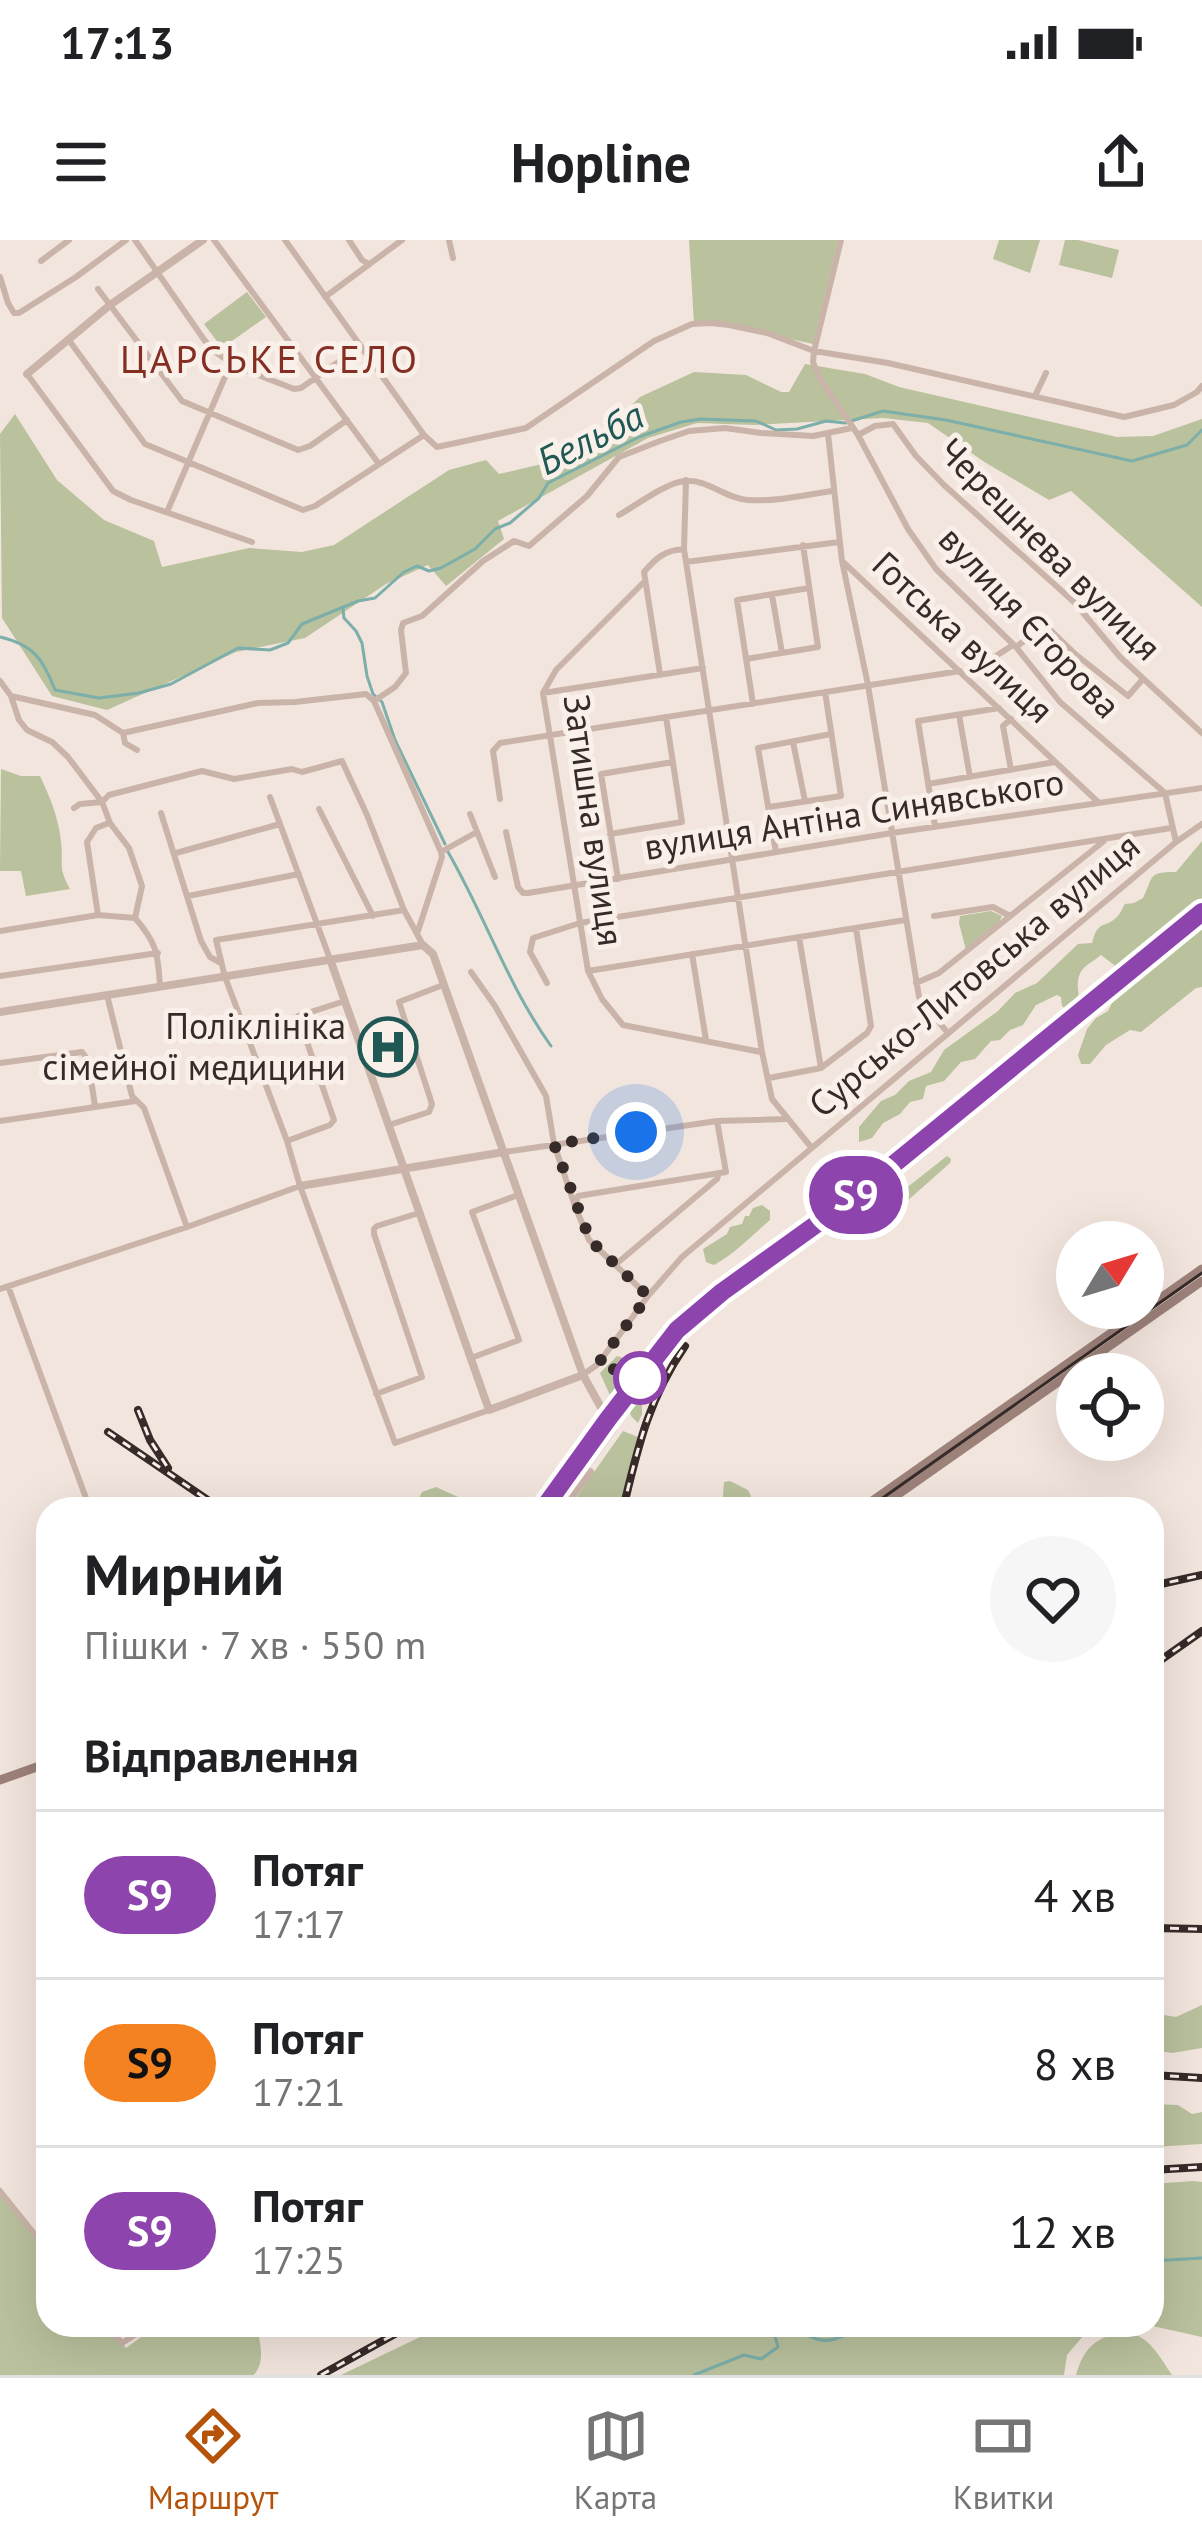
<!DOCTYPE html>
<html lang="uk">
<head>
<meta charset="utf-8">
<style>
  body { margin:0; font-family:"PT Sans",sans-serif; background:#f6f6f6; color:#202124; height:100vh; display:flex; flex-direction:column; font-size:45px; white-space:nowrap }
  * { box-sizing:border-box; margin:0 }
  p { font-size:39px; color:#757577 }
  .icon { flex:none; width:66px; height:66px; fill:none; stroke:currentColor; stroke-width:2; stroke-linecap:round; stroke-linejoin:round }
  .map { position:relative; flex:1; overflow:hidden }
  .panel { position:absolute; left:36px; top:1257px; width:1128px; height:840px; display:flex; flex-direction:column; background:#fff; border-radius:36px; box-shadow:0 12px 48px #0002 }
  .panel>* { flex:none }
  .badge { padding:0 24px; border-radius:39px; font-size:42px; line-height:78px }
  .needle { width:78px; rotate:52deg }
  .tools { position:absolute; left:1056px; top:981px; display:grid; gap:24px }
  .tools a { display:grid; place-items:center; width:108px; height:108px; border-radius:50%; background:#fff; box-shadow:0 12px 48px #0002; font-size:60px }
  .you { position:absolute; width:60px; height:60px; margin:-30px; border:9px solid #fff; border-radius:50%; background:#1a73e8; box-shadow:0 0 0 18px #1a73e833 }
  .map>.badge { position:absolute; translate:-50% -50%; box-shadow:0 0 0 6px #fff }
  h2 { padding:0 48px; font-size:45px; line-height:108px }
  .round { display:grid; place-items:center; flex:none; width:126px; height:126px; border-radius:63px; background:#f6f6f6 }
  .summary { display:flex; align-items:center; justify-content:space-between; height:204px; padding:0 48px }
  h1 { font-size:57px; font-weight:700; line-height:90px }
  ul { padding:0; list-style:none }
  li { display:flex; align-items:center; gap:36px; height:168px; padding:0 48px; border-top:3px solid #e0e0e0 }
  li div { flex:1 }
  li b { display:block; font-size:45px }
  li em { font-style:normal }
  li .badge { min-width:132px; font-weight:700; text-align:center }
  .status { display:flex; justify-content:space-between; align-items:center; height:84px; padding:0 60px; background:#fff; direction:ltr }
  .status svg { height:33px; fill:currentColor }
  header { display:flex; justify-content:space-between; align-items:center; height:156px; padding:0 48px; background:#fff; font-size:54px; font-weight:700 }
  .menu { display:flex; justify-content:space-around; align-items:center; height:168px; border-top:3px solid #e0e0e0; background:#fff; font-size:33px; color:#757577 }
  .menu a { display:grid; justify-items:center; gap:6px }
  .menu .active { color:#b45309 }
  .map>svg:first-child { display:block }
  .green { fill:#b9c19d }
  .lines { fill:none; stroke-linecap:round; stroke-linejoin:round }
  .stream { stroke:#7caeaa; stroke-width:3 }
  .minor { stroke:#cab4a9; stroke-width:6 }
  .tertiary { stroke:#cab4a9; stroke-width:8 }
  .secondary { stroke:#9d827a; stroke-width:9 }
  .tram { stroke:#372b29; stroke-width:3 }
  .rail-casing { stroke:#372b29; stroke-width:8 }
  .rail { stroke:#f9f0e9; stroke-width:3; stroke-dasharray:9; stroke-linecap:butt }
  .line-casing { stroke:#fff; stroke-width:27 }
  .line { stroke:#8e44ad; stroke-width:18 }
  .walk { stroke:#372b29; stroke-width:12; stroke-dasharray:0 21.6 }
  .stop-dot { fill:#fff; stroke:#8e44ad; stroke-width:6 }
  .labels { text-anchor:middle; stroke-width:10; stroke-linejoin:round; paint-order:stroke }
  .street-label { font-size:36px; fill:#372b29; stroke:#f9f0e9 }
  .poi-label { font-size:36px; fill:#372b29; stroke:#f9f0e9; text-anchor:end }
  .neighbourhood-label { font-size:39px; letter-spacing:3px; fill:#852e23; stroke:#f9f0e9 }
  .water-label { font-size:39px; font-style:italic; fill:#1f5854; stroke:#f9f0e9 }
</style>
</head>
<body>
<div class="status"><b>17:13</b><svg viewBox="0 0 49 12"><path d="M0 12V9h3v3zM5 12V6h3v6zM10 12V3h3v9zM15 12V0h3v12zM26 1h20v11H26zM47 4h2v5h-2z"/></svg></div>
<header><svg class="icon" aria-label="menu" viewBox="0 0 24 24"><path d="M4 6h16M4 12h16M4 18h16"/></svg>Hopline<svg class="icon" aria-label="share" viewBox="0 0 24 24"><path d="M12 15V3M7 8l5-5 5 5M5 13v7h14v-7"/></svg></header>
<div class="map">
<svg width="1202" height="2135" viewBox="0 0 1202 2135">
  <rect width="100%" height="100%" fill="#f2e5dd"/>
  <path class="green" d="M689,0H838L813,104L726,85L694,84Z
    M999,0H1040L1030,33L993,19Z
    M1065,0H1078L1119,10L1112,38L1059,25Z
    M247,52L266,77L222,108L204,84Z
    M805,124L865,134L899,147L1117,197L1153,196L1202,179V367L1071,251L1049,260L986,223L928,183L883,178L755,185L697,183L648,198L498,281L504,299L446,346L428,325L386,344L305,398L236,412L107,470L52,456L2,378L0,194L15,174L57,240L104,280L154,301L162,327L249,308L302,312L334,305L449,230L486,220L499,234L580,215L640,157L694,132L746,135L781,152H789Z
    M1,529L21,536H40C50,557 59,579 61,602C64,627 57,625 70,649L26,656L21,631H0Z
    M1202,601V664L1122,731L1101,715C1094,721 1082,726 1079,736C1074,753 1087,759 1066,769L1062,766L1061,757L1057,755L1036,765L1023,785L1010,790L1000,800L991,801L975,819L961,822L944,841L926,846L923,859L910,862L900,874L883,883L872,898L859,902V887L881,861L895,855L909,841L931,832L944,810L998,771L1015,753L1037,743L1078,704L1092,703C1098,679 1105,689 1117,677C1121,673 1122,668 1125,664L1134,663L1143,658C1154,636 1147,632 1176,632Z
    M991,671L1002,676L999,682L966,710L959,683L960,676Z
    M1202,683V747L1196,748L1141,792L1130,790L1106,805L1090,824H1081L1078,815L1087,789L1096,778L1108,771L1117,752Z
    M947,916L951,919L950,923L906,962L897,961L900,953Z
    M762,965L770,971V980C751,996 736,1013 714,1025L706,1022L703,1009L727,994L730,987L742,984L745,976H749L753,968Z
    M617,1116L630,1120L635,1134L617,1161L613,1162L600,1133Z
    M658,1124L660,1128L654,1142L642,1155V1174L638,1183L631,1176L629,1167H626L627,1162Z
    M623,1191L638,1197L619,1269H568Z
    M588,1203L598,1204L553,1269H532L579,1206Z
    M730,1241L748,1250L751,1256L747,1269H722L724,1242Z
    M436,1247L476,1265L482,1269H422L419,1258L422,1252Z
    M1202,1765V1808L1172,1813L1152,1810V1773L1176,1777Z
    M1152,1864L1178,1865L1192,1874L1202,1872V1904L1152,1907Z
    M1193,1941L1202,1942V2097L1148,2085H1152V1944Z
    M0,1953L48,2012V2085H107L126,2108L158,2085H256C260,2101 266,2121 254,2135H0Z
    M445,2085H1111L1089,2089L1067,2115L1064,2135H341Z
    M1124,2092C1150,2095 1158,2115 1172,2135H1076C1084,2107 1096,2097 1124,2092Z"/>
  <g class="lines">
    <path class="stream" d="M343,369L344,378L356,391L362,403L367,436L373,454L382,462L395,500L445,604
      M0,397C34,405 43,419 55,450L99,458L139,453L171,444L238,408L270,410L288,403L302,384L358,361L375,358L404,332L417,326L429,331L441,328L475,309L495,289L510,283L539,258L548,243L639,197L681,182L701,179L756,181L776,190L797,189L826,181L845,183L883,171L946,180L1132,221L1187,205L1202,190
      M448,612C485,676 508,746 551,806
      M1152,2021L1202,2018
      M694,2135L744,2115L761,2119L778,2107L774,2093C794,2078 801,2097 821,2100C832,2102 842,2096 852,2093L856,2085"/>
    <path class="minor" d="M135,0L205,101C226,127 263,136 294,149L301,148L360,107
      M214,0L379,224
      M285,0L424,195L437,207L526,188L654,101L692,84L711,83L729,85L767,93L814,111L888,123L1124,177L1174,165L1197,152L1202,146
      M349,0L362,20L369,24
      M449,0L453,18
      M841,0L814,111L813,122L819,137L858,195L908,289L936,329L1016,407L1060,462L1165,553L1176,602
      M41,21L69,0
      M0,37L8,63L14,73H19L76,37L126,0
      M98,49L182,161L298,210L310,206L347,180
      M325,57L402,0
      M68,99L145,204L303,270L315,266L424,195
      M27,134L113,251L131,260L252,302
      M1035,156L1046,133
      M828,194L842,321L1098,562
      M858,195L875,186L893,184L916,216L944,245L1074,362L1120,417L1202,493
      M686,240L684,309L762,812L772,859L811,907
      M167,272L231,123
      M619,275C635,266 667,242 685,241C708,239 726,259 748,260C775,262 805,255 832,251
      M842,321L868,445L919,757L947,792
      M686,322L839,302
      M644,342L556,430L543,453L588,731L602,759L623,785L761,812
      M772,355L782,413
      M1016,407L1045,385L1074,413L1128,456L1143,439
      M746,419L818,407L803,305
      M660,434L644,332C656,318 665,310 684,309
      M965,436L1013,405
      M0,441L11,456L19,480L27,490L52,502L68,517L102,562L110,583L129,608L142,646L135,678
      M543,453L703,428
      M11,456L95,475L123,493
      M374,461L395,447L406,433L401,390L403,383L422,376L483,321L514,301L529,306L587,256L619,217L660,201L689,191L725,188L761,193L813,196L852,188
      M753,464L737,360L809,348
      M959,475L970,537
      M1011,479L1003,486L1011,530
      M123,493L258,463L295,462L366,454L374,461L441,612
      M123,493L125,503L137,510
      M793,502L805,561
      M928,544L1055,522
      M270,557L330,719
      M500,559L493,511L500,503L960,431
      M769,567L841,556L825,452
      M74,568L80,564L102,562L109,555L202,531L234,539L292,529L302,532L342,521L367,575L404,670L423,705
      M319,569L373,676
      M161,573L201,701L210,717L221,723
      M470,574L495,637
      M935,586L918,481L999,468
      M506,592L518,647L523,653H528L892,593L1202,548
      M610,594L682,582L666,477
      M776,612L758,508L831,494
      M176,613L280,584
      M618,639L601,534L673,522
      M188,656L299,634
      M404,670L216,700L225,737L287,901L300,946L395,1203L489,1170
      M98,675L87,602L96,588L109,583
      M934,676L993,667L1010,676
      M0,691L98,675L135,678C157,703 158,714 160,746
      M418,691L442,617L441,612L475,593
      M799,697L821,828
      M692,714L706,800
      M588,731L905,680
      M471,732L495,766L546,856L554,904L575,966L578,956L726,932L717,881
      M0,736L158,713
      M547,743L530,712L533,698L580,683L1171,588
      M916,743L939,733L1104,601
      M107,755L132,856L144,868L187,987
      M0,823L82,812L88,820L95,866
      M769,838L821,828L867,793L871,786L856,688
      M0,881L136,861
      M389,885L429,872L432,864L399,762L443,745
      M287,901L330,885L334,880L298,776L345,761
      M504,912L717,881L786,879
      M575,966L589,1000L647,1055
      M615,1025L717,939L719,933
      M8,1046L90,1269
      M0,1049L187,987L300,946
      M471,1118L519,1100L472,972L518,955
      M584,1134L598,1124L648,1056L682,1017L1176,602L1202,584
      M376,1154L422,1137L374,994V989L377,986L419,973
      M0,1951L48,2011
      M106,2085L122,2103L150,2085"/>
    <path class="tertiary" d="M27,134L110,65L203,0
      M330,719L489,1170L583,1135
      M0,772L423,705L433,714L583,1135L613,1189
      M300,946L504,912
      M570,1258L590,1232
      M555,1269L613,1189"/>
    <path class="secondary" d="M861,1269L1202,1029
      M877,1269L1202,1041
      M0,1540L48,1523"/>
    <path class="tram" d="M867,1269L1202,1033"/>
    <defs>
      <path id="rail" d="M138,1170L150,1200L168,1228
        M108,1192L221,1269
        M543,1269L677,1090L722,1052L850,960L1202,672
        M623,1269C638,1207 648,1160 685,1106
        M1152,1346L1202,1335
        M1158,1422L1202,1391
        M1152,1688L1202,1689
        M1152,1835L1202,1838
        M1152,1930L1202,1927
        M321,2135L411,2085"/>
    </defs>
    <use href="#rail" class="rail-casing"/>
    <use href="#rail" class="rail"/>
  </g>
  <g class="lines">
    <defs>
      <path id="line" d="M543,1269L608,1179L677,1090L722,1052L850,960L1202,672"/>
    </defs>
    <use href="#line" class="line-casing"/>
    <use href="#line" class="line"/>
    <path class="walk" d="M636,892L554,904L590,1000L648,1056L598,1124L640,1138"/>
  </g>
  <defs>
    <symbol id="hospital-ring" viewBox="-11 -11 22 22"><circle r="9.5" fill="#f9f0e9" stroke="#1f5854" stroke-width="1.5"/><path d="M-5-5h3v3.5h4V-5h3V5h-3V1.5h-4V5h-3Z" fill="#1f5854"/></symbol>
  </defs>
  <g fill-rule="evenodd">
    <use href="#hospital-ring" x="355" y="774" width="66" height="66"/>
  </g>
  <circle class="stop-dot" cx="640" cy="1138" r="24"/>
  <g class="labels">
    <g class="street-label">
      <text transform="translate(1050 309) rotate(45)" y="13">Черешнева вулиця</text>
      <text transform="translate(1030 382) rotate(47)" y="13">вулиця Єгорова</text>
      <text transform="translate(963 397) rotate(43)" y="13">Готська вулиця</text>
      <text transform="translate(854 574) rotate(-9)" y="13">вулиця Антіна Синявського</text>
      <text transform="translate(594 580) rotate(82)" y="13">Затишна вулиця</text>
      <text transform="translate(974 735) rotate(-40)" y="13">Сурсько-Литовська вулиця</text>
    </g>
    <g class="poi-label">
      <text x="346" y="799">Поліклініка<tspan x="346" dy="41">сімейної медицини</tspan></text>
    </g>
    <g class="neighbourhood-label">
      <text x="270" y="133">ЦАРСЬКЕ СЕЛО</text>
    </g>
    <g class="water-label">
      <text transform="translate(590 198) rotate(-27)" y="14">Бельба</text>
    </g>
  </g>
</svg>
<div class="tools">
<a><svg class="needle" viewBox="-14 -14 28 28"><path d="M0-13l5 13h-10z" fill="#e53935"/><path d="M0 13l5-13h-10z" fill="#757577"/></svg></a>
<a><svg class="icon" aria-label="locate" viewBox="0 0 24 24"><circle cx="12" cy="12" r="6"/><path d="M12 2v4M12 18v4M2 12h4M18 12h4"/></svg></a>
</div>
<div class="you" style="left:636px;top:892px"></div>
<b class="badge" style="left:856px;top:955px;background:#8e44ad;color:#fff">S9</b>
<section class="panel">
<div class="summary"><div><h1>Мирний</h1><p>Пішки · 7 хв · 550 m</p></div><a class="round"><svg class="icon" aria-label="heart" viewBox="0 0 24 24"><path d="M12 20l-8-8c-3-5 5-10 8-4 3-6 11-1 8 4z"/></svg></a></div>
<h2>Відправлення</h2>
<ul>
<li><span class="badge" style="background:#8e44ad;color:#fff">S9</span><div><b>Потяг</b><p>17:17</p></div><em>4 хв</em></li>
<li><span class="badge" style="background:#f58220;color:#111">S9</span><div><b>Потяг</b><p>17:21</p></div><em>8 хв</em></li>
<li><span class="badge" style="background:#8e44ad;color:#fff">S9</span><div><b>Потяг</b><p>17:25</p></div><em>12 хв</em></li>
</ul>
</section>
</div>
<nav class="menu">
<a class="active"><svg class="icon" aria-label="directions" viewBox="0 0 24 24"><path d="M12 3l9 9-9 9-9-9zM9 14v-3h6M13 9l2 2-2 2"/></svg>Маршрут</a>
<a><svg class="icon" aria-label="map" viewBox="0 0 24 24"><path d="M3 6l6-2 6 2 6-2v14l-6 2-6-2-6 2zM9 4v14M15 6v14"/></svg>Карта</a>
<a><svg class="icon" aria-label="tickets" viewBox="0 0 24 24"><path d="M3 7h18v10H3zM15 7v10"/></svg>Квитки</a>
</nav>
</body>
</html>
